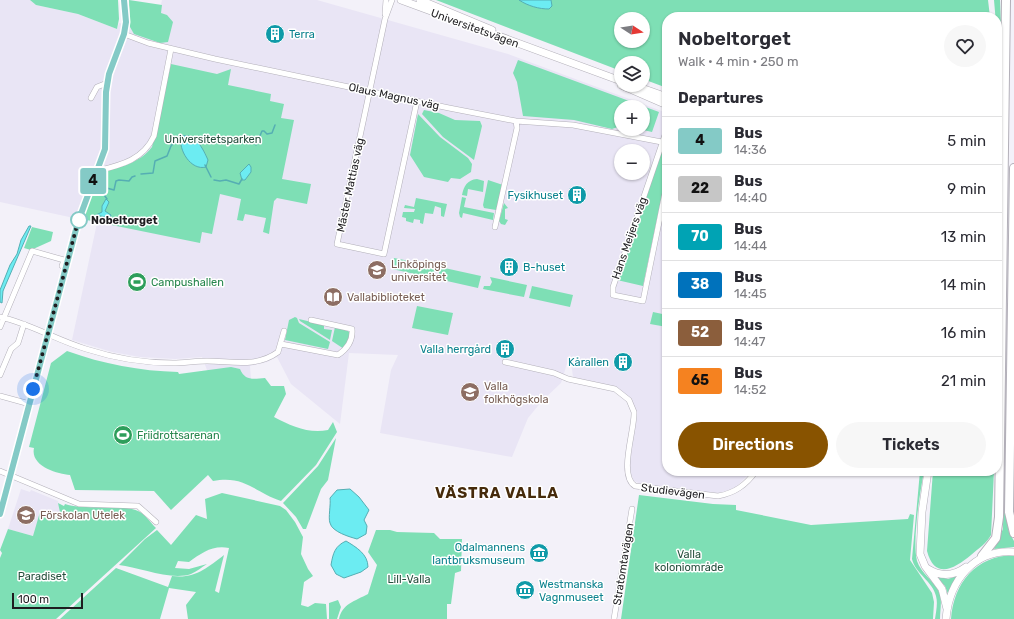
<!DOCTYPE html>
<html lang="en">
<head>
<meta charset="utf-8">
<style>
  body { margin:0; font-family:Rubik,sans-serif; background:#f7f7f7; color:#2b2b33; height:100vh; display:flex; flex-direction:column; font-size:15px; white-space:nowrap }
  * { box-sizing:border-box; margin:0 }
  p { font-size:13px; color:#7c7c81 }
  .icon { flex:none; width:22px; height:22px; fill:none; stroke:currentColor; stroke-width:2; stroke-linecap:round; stroke-linejoin:round }
  .map { position:relative; flex:1; overflow:hidden }
  .drawer { position:absolute; left:662px; top:12px; width:340px; height:464px; display:flex; flex-direction:column; background:#fff; border-radius:16px; box-shadow:0 1px 3px #0004 }
  .drawer>* { flex:none }
  .badge { padding:0 8px; border-radius:3px; font-size:14px; line-height:26px }
  .needle { width:26px; rotate:102deg }
  .buttons { position:absolute; left:614px; top:12px; display:grid; gap:8px }
  .buttons a { display:grid; place-items:center; width:36px; height:36px; border-radius:50%; background:#fff; box-shadow:0 1px 3px #0004; font-size:20px }
  .scale { position:absolute; left:12px; bottom:10px; width:71px; box-sizing:border-box; padding-left:4px; border:2px solid #1e1d20; border-top:0; font-size:11px; line-height:14px; white-space:nowrap; color:#1e1d20; -webkit-text-stroke:3px #fff; paint-order:stroke }
  .you { position:absolute; width:20px; height:20px; margin:-10px; border:3px solid #fff; border-radius:50%; background:#1a73e8; box-shadow:0 0 0 6px #1a73e833 }
  .map>.badge { position:absolute; translate:-50% -50%; box-shadow:0 0 0 2px #fff }
  h2 { padding:0 16px; font-size:15px; line-height:36px }
  .round { display:grid; place-items:center; flex:none; width:42px; height:42px; border-radius:21px; background:#f7f7f7 }
  .headline { display:flex; align-items:center; justify-content:space-between; height:68px; padding:0 16px }
  h1 { font-size:19px; font-weight:600; line-height:30px }
  .button { display:flex; gap:8px; margin-top:auto; padding:8px 16px }
  .button a { flex:1; height:46px; border-radius:24px; background:#885300; color:#fff; font-size:16px; font-weight:600; line-height:46px; text-align:center }
  .button a+a { background:#f7f7f7; color:#2b2b33 }
  ul { padding:0; list-style:none }
  li { display:flex; align-items:center; gap:12px; height:48px; padding:0 16px; border-top:1px solid #e1e1e2 }
  li div { flex:1 }
  li b { display:block; font-size:15px }
  li em { font-style:normal }
  li .badge { min-width:44px; font-weight:700; text-align:center }
  .map>svg:first-child { display:block }
  .built { fill:#e9e5f5; fill-rule:evenodd }
  .green { fill:#7edfb5; fill-rule:evenodd }
  .water { fill:#6cecf2; stroke:#55aeb3 }
  .lines { fill:none; stroke-linecap:round; stroke-linejoin:round }
  .stream { stroke:#55aeb3; stroke-width:1.5 }
  .minor-casing { stroke:#b3b0b9; stroke-width:6 }
  .major-casing { stroke:#b3b0b9; stroke-width:8 }
  .highway-casing { stroke:#b3b0b9; stroke-width:10 }
  .minor { stroke:#fff; stroke-width:5 }
  .major { stroke:#fff; stroke-width:7 }
  .highway { stroke:#fff; stroke-width:8 }
  .line-casing { stroke:#fff; stroke-width:9 }
  .line { stroke:#84cac6; stroke-width:6 }
  .walk { stroke:#1e1d20; stroke-width:4; stroke-dasharray:0 7.2 }
  .stop-dot { fill:#fff; stroke:#84cac6; stroke-width:2 }
  .labels { text-anchor:middle; stroke-width:3; stroke-linejoin:round; paint-order:stroke }
  .street-label { font-size:11px; fill:#1e1d20; stroke:#fff }
  .culture-label { font-size:11px; fill:#0d838f; stroke:#fff; text-anchor:end }
  .park-label { font-size:11px; fill:#244f3c; stroke:#fff }
  .stop-label { font-size:11px; font-weight:bold; fill:#1e1d20; stroke:#fff; text-anchor:start }
  .education-label { font-size:11px; fill:#785e54; stroke:#fff; text-anchor:start }
  .leisure-label { font-size:11px; fill:#27864d; stroke:#fff; text-anchor:start }
  .district-label { font-size:15px; font-weight:bold; letter-spacing:1px; fill:#462b0b; stroke:#fff }
</style>
</head>
<body>
<div class="map">
<svg width="1014" height="619" viewBox="0 0 1014 619">
  <rect width="100%" height="100%" fill="#f3f1f9"/>
  <path class="built" d="M0,0H30L36,5L78,14L117,29L119,23L155,31L162,0H317L508,54L667,113V471H752L735,488L719,493L646,486L634,481L630,472V462L637,417L632,399L617,387L573,377L570,354L561,383L542,401L528,418L512,457L380,433L391,370L398,355L349,353L340,424L291,384L277,357L267,362L250,366L252,394L217,396L202,357L175,359L140,357L112,352L72,340L97,223L0,202ZM621,107H643V129H621ZM621,151H643V173H621Z
    M21,489L30,492L31,490L58,501L61,517L33,536L8,529Z"/>
  <path class="green" d="M30,0H118L119,19L117,29L78,14L36,5Z
    M129,0L162,5L161,13L167,15L173,22L168,42L160,43L134,34L130,27Z
    M436,0H988L990,17H667V88L643,79V63H621V71ZM621,19H643V41H621Z
    M994,0H1000L1001,25L997,305V35Z
    M518,60L659,112L652,132L639,129H643V107H621V126L612,129L574,120L523,116L517,82L513,73Z
    M171,64L217,74L231,69L228,85L271,94L270,101L284,104L281,118L294,120L282,179L311,184L307,204L277,198L274,201L269,234L263,232L266,218L245,214L243,221L237,220L241,199L220,194L212,234L202,232L200,243L82,219L100,173C119,167 139,164 152,147Z
    M424,110L439,113L455,120L480,121L482,126L474,160L443,137L422,114Z
    M418,114L440,137L468,158L472,164L471,172L460,179L451,178L448,182L424,177L410,155Z
    M662,150L667,151V171L643,286L617,280Z
    M477,179L484,181L483,192L468,189L467,196L462,195C464,186 467,180 477,179Z
    M488,180L503,185L496,210L484,208L483,205Z
    M462,197L466,198L464,207L494,213L493,220L463,213L462,218L460,217L459,213Z
    M416,198L447,204L444,217L441,216V208L435,206L433,214L425,213L423,224L420,223V220L414,219L413,223L406,221V218L402,217L403,212H414L415,209L404,208L405,205L414,207Z
    M504,203L508,208L505,209V219L508,220L505,225L501,224L499,221Z
    M32,227L53,232L51,241L31,250L24,248Z
    M394,258L435,266L433,278L392,269Z
    M440,267L481,276L478,288L438,279Z
    M490,277L527,285L524,297L483,289L484,286H490L492,282Z
    M532,286L573,295L570,307L529,298Z
    M417,306L453,313L448,335L412,328Z
    M653,312L667,315V327L650,324Z
    M295,317L297,318L299,323L330,342L328,349L285,340L289,320Z
    M299,319L324,325V329L332,330L330,340L300,321Z
    M335,327L348,331L350,333V337L344,349L332,341Z
    M67,351C103,364 140,371 178,372L179,374L231,367L240,369C245,381 253,379 265,378L271,386H284L286,394L274,417C291,426 309,434 328,430L333,422L337,432L316,465L281,501C254,492 245,475 213,481L208,475L171,510L154,491L75,490L70,475C57,474 30,466 34,448L29,447L51,363Z
    M1004,429H1007L1006,517L1009,532L1014,541V547L994,549L1003,529Z
    M336,438L328,480L321,489L306,529H303L296,517L283,503L318,466Z
    M920,471H924C920,494 912,539 917,561C921,574 935,581 940,594C942,602 940,611 940,619H935C936,612 938,603 936,596C933,582 915,573 912,559Z
    M933,471H994L991,535C987,543 979,548 971,555C955,568 935,581 927,551Z
    M222,493L280,506L286,510L295,522L303,537L301,554L308,569L313,576L304,582L301,605L308,607L315,603L326,604L327,619H188L186,605L196,592L169,588L160,619H60L116,568L168,587L172,576C195,579 207,568 224,555L215,591L219,593L229,548C212,545 202,553 189,562L178,561L175,568L189,569L207,564C202,567 196,572 191,574C171,581 139,567 119,565L145,539L157,530L171,545L196,515L207,519L205,499Z
    M639,495L713,504L736,505V510L811,525L908,519L910,514L914,515L910,560L932,593L934,602L933,619H621Z
    M58,503L64,506L65,504C87,511 121,503 138,511C145,514 150,522 156,528L56,619H0V558L2,553L0,550L8,529L33,536L40,512L61,517Z
    M376,530H390L397,532L434,533L440,539H462L461,571L455,573L451,604H447V619H339C342,604 355,601 368,594L377,565L368,552Z
    M1014,555V619H951C954,582 976,556 1014,555Z
    M936,576L948,579L957,576L948,594L945,586Z
    M338,600L341,607L337,619H329V603Z"/>
  <path class="water" d="M519,0H551L552,6L549,9C539,9 528,6 519,0Z
    M181,136C196,133 203,149 208,160L206,167C191,171 178,150 181,136Z
    M249,164L251,167V172L245,180H242L240,173Z
    M106,199L109,202L105,211L111,215L110,218L96,215L102,212V206Z
    M29,226H31L3,291L2,303L0,302V290L10,265L17,254L21,240Z
    M350,489L359,497L369,510L364,520L367,526L366,534L357,539C350,537 332,532 330,523C328,518 331,504 330,498L337,490Z
    M346,541C356,547 368,554 368,567L361,572L344,578L336,574L331,565C333,553 335,546 346,541Z"/>
  <g class="lines">
    <path class="stream" d="M256,145L262,131H264L267,134L272,133L275,125
      M205,165L211,177
      M141,174L153,173L155,161L167,156L171,146L177,139H182
      M214,180L220,181L226,180L239,184L242,179
      M107,199L102,192L103,187L114,190L116,181L119,180L129,181L132,177L135,176"/>
    <defs>
      <path id="minor" d="M392,0L385,19L337,244L384,254L417,101
        M385,14L386,0
        M124,34L148,43L215,59L449,108L516,121L573,125L667,143
        M91,98L97,87L107,83
        M667,129L613,287V295L643,301L667,183
        M97,171C121,165 143,160 154,136L171,49
        M495,227L517,128L516,121
        M0,317C31,324 56,340 86,349C114,358 144,363 173,363C184,363 196,361 207,361C232,361 256,368 278,352L284,331
        M0,327L32,251L64,260L62,266
        M281,344L338,355C347,349 353,340 352,329L311,320
        M505,362L554,373L568,379L615,389L629,400L634,412C635,430 618,475 635,486L718,496C735,493 746,485 756,471
        M0,375L11,349L18,343L24,324
        M0,396L26,403
        M0,471L79,504L138,506L156,522
        M0,514L78,222L105,149L106,92L109,74L124,34L125,22L124,0
        M614,619L632,509"/>
      <path id="major" d="M401,0L621,81
        M420,0L492,30
        M621,85L667,105
        M633,85L667,97
        M928,471L922,512L920,554L925,566L942,589L947,609
        M928,569C941,577 954,576 966,567
        M946,619C949,581 974,549 1014,552"/>
      <path id="highway" d="M1014,168L1009,512L1014,533
        M982,556L996,538L999,517L1006,0"/>
    </defs>
    <use href="#minor" class="minor-casing"/>
    <use href="#major" class="major-casing"/>
    <use href="#highway" class="highway-casing"/>
    <use href="#minor" class="minor"/>
    <use href="#major" class="major"/>
    <use href="#highway" class="highway"/>
  </g>
  <g class="lines">
    <defs>
      <path id="line" d="M0,514L78,222L105,149L106,92L109,74L124,34L126,22L124,0"/>
    </defs>
    <use href="#line" class="line-casing"/>
    <use href="#line" class="line"/>
    <path class="walk" d="M33,389L79,218V220"/>
  </g>
  <defs>
    <symbol id="building-disc" viewBox="-11 -11 22 22"><circle r="9.5" fill="#0f9aa8" stroke="#fff"/><path d="M-4-6H4V6H1V3H-1V6H-4ZM-2.5-4.3h1.7v1.8h-1.7ZM.8-4.3h1.7v1.8H.8ZM-2.5-1h1.7V.8h-1.7ZM.8-1h1.7V.8H.8Z" fill="#fff"/></symbol>
    <symbol id="university-disc" viewBox="-11 -11 22 22"><circle r="9.5" fill="#8d6e63" stroke="#fff"/><path d="M0-5L7-2L0 1L-7-2ZM-4 1L0 2.5L4 1V4Q0 6-4 4Z" fill="#fff"/></symbol>
    <symbol id="stadium-disc" viewBox="-11 -11 22 22"><circle r="9.5" fill="#2e9e5b" stroke="#fff"/><path d="M0-5a6.5 5 0 1 0 0 10a6.5 5 0 1 0 0-10ZM-3.5-1.8h7v3.6h-7Z" fill="#fff"/></symbol>
    <symbol id="library-disc" viewBox="-11 -11 22 22"><circle r="9.5" fill="#8d6e63" stroke="#fff"/><path d="M-6-4Q-3-5.5-.7-3.5V5Q-3 3-6 4ZM6-4Q3-5.5 .7-3.5V5Q3 3 6 4Z" fill="#fff"/></symbol>
    <symbol id="school-disc" viewBox="-11 -11 22 22"><circle r="9.5" fill="#8d6e63" stroke="#fff"/><path d="M0-5L7-2L0 1L-7-2ZM-4 1L0 2.5L4 1V4Q0 6-4 4Z" fill="#fff"/></symbol>
    <symbol id="museum-disc" viewBox="-11 -11 22 22"><circle r="9.5" fill="#0f9aa8" stroke="#fff"/><path d="M0-6L6-3V-2H-6V-3ZM-5-1h2V3h-2ZM-1-1h2V3h-2ZM3-1h2V3H3ZM-6 4H6V6H-6Z" fill="#fff"/></symbol>
  </defs>
  <g fill-rule="evenodd">
    <use href="#building-disc" x="264" y="23" width="22" height="22"/>
    <use href="#building-disc" x="566" y="184" width="22" height="22"/>
    <use href="#building-disc" x="498" y="256" width="22" height="22"/>
    <use href="#university-disc" x="366" y="259" width="22" height="22"/>
    <use href="#stadium-disc" x="126" y="271" width="22" height="22"/>
    <use href="#library-disc" x="322" y="286" width="22" height="22"/>
    <use href="#building-disc" x="494" y="338" width="22" height="22"/>
    <use href="#building-disc" x="612" y="351" width="22" height="22"/>
    <use href="#university-disc" x="459" y="381" width="22" height="22"/>
    <use href="#stadium-disc" x="112" y="424" width="22" height="22"/>
    <use href="#school-disc" x="15" y="504" width="22" height="22"/>
    <use href="#museum-disc" x="528" y="542" width="22" height="22"/>
    <use href="#museum-disc" x="514" y="579" width="22" height="22"/>
  </g>
  <circle class="stop-dot" cx="79" cy="220" r="8"/>
  <g class="labels">
    <g class="street-label">
      <text transform="translate(475 28) rotate(20)" y="4">Universitetsvägen</text>
      <text transform="translate(394 96) rotate(12)" y="4">Olaus Magnus väg</text>
      <text transform="translate(350 185) rotate(-78)" y="4">Mäster Mattias väg</text>
      <text transform="translate(629 238) rotate(-71)" y="4">Hans Meijers väg</text>
      <text transform="translate(673 491) rotate(7)" y="4">Studievägen</text>
      <text transform="translate(623 564) rotate(-81)" y="4">Stratomtavägen</text>
    </g>
    <g class="culture-label">
      <text x="289" y="38" text-anchor="start">Terra</text>
      <text x="563" y="199">Fysikhuset</text>
      <text x="523" y="271" text-anchor="start">B-huset</text>
      <text x="491" y="353">Valla herrgård</text>
      <text x="609" y="366">Kårallen</text>
      <text x="525" y="551">Odalmannens<tspan x="525" dy="13">lantbruksmuseum</tspan></text>
      <text x="539" y="588" text-anchor="start">Westmanska<tspan x="539" dy="13">Vagnmuseet</tspan></text>
    </g>
    <g class="park-label">
      <text x="213" y="143">Universitetsparken</text>
      <text x="689" y="558">Valla<tspan x="689" dy="13">koloniområde</tspan></text>
      <text x="42" y="580">Paradiset</text>
      <text x="409" y="583">Lill-Valla</text>
    </g>
    <g class="stop-label">
      <text x="91" y="224">Nobeltorget</text>
    </g>
    <g class="education-label">
      <text x="391" y="268">Linköpings<tspan x="391" dy="13">universitet</tspan></text>
      <text x="347" y="301">Vallabiblioteket</text>
      <text x="484" y="390">Valla<tspan x="484" dy="13">folkhögskola</tspan></text>
      <text x="40" y="519">Förskolan Utelek</text>
    </g>
    <g class="leisure-label">
      <text x="151" y="286">Campushallen</text>
      <text x="137" y="439">Friidrottsarenan</text>
    </g>
    <g class="district-label">
      <text x="497" y="498">VÄSTRA VALLA</text>
    </g>
  </g>
</svg>
<div class="buttons">
<a><svg class="needle" viewBox="-14 -14 28 28"><path d="M0-13l5 13h-10z" fill="#e53935"/><path d="M0 13l5-13h-10z" fill="#7c7c81"/></svg></a>
<a><svg class="icon" aria-label="layers" viewBox="0 0 24 24"><path d="M12 4l9 5-9 5-9-5zM3 14l9 5 9-5"/></svg></a>
<a>+</a>
<a>−</a>
</div>
<div class="scale">100 m</div>
<div class="you" style="left:33px;top:389px"></div>
<b class="badge" style="left:93px;top:181px;background:#84cac6;color:#111">4</b>
<section class="drawer">
<div class="headline"><div><h1>Nobeltorget</h1><p>Walk · 4 min · 250 m</p></div><a class="round"><svg class="icon" aria-label="heart" viewBox="0 0 24 24"><path d="M12 20l-8-8c-3-5 5-10 8-4 3-6 11-1 8 4z"/></svg></a></div>
<h2>Departures</h2>
<ul>
<li><span class="badge" style="background:#84cac6;color:#111">4</span><div><b>Bus</b><p>14:36</p></div><em>5 min</em></li>
<li><span class="badge" style="background:#c6c6c6;color:#111">22</span><div><b>Bus</b><p>14:40</p></div><em>9 min</em></li>
<li><span class="badge" style="background:#00a3b4;color:#fff">70</span><div><b>Bus</b><p>14:44</p></div><em>13 min</em></li>
<li><span class="badge" style="background:#0072bc;color:#fff">38</span><div><b>Bus</b><p>14:45</p></div><em>14 min</em></li>
<li><span class="badge" style="background:#8b5e3c;color:#fff">52</span><div><b>Bus</b><p>14:47</p></div><em>16 min</em></li>
<li><span class="badge" style="background:#f58220;color:#111">65</span><div><b>Bus</b><p>14:52</p></div><em>21 min</em></li>
</ul>
<div class="button"><a>Directions</a><a>Tickets</a></div>
</section>
</div>
</body>
</html>
